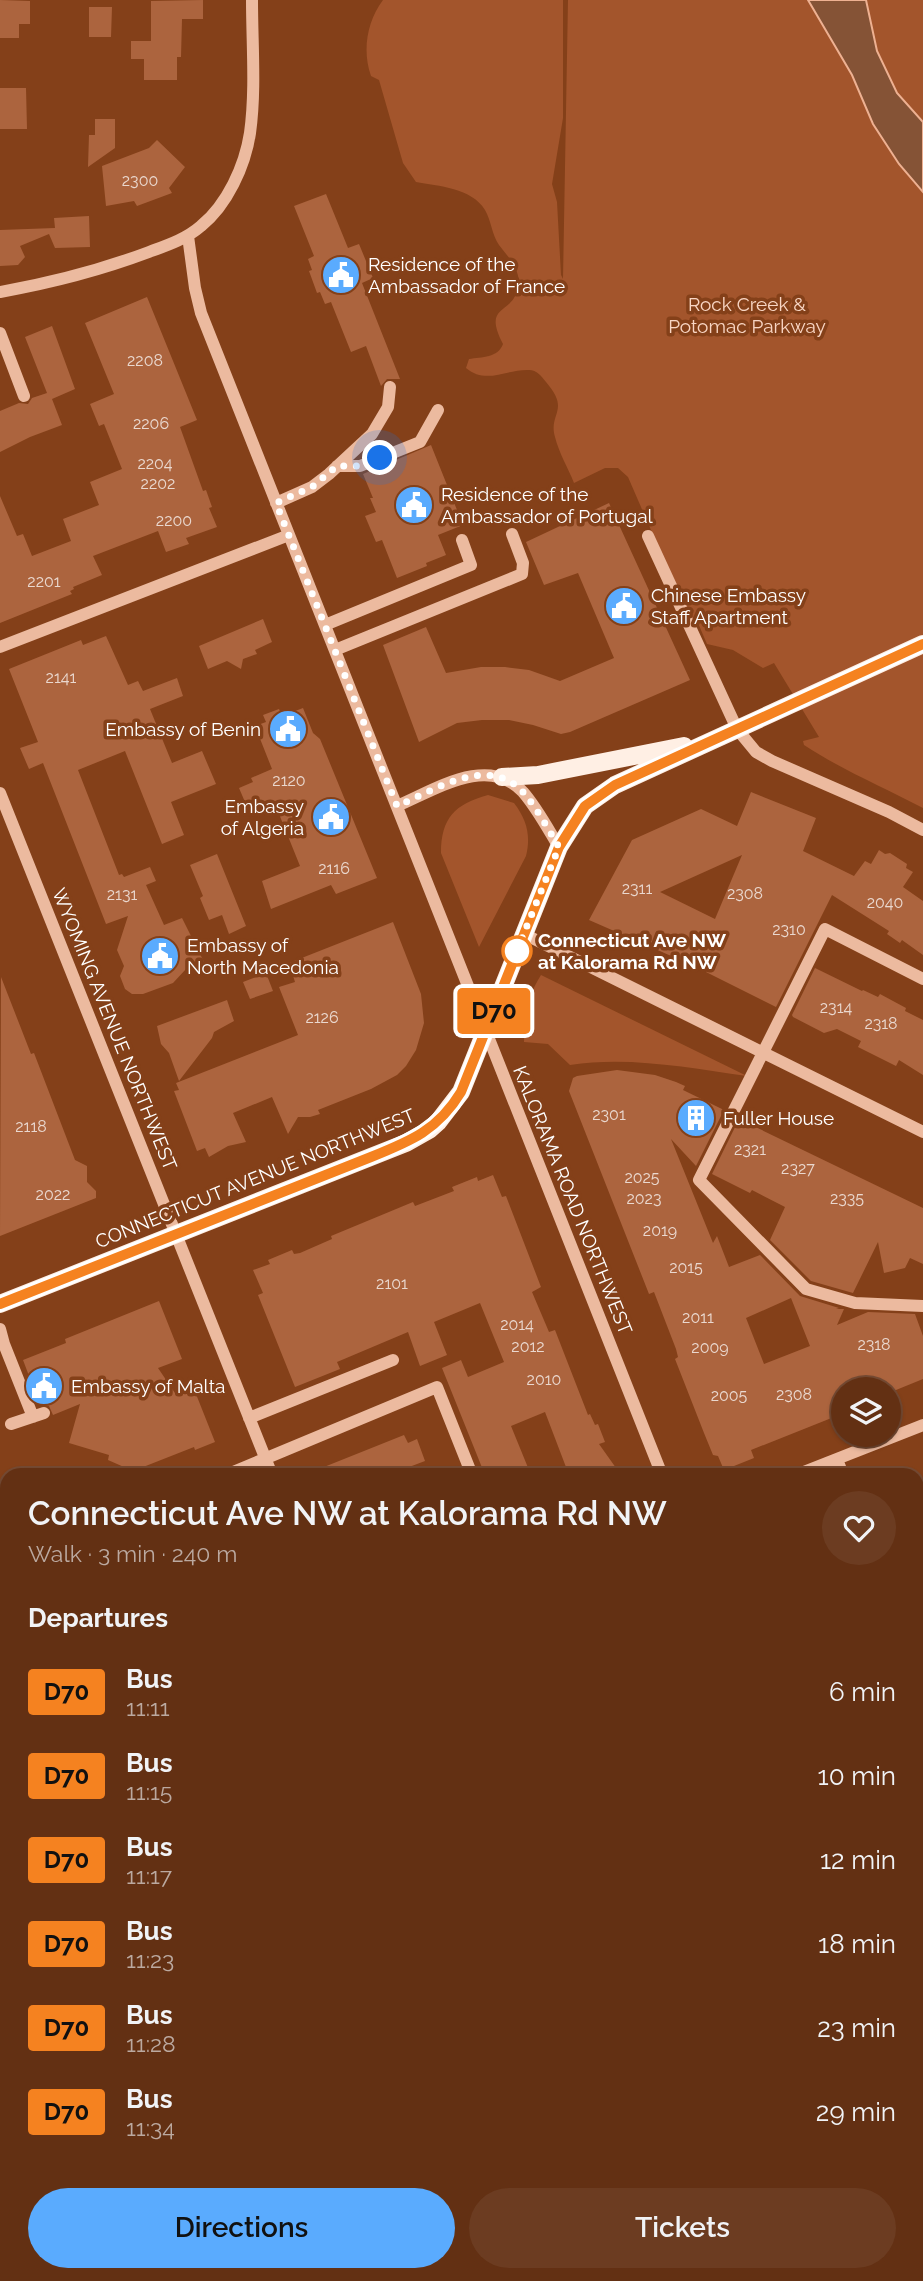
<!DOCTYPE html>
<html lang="en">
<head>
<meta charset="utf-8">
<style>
  body { margin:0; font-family:Raleway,sans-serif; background:#6c3c21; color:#f1f3f6; height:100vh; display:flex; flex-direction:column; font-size:26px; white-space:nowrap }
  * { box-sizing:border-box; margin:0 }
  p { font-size:23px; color:#bba9a0 }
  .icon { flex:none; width:38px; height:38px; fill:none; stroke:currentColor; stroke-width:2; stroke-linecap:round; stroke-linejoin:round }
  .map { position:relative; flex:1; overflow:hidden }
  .drawer { position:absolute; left:0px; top:1468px; width:924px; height:814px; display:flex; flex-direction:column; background:#633013; border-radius:21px 21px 0 0; box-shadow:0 2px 5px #0004,0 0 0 2px #774b33 }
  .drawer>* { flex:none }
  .badge { padding:0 14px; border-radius:5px; font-size:24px; line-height:46px }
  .controls { position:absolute; left:831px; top:1377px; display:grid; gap:14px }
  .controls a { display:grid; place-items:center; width:70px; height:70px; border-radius:50%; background:#633013; box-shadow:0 2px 5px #0004,0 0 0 2px #774b33; font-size:35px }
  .you { position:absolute; width:35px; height:35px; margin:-18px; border:5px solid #fff; border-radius:50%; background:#1a73e8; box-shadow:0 0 0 10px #1a73e833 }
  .map>.badge { position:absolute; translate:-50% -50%; box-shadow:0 0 0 4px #fff }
  h2 { padding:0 28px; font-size:26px; line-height:63px }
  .round { display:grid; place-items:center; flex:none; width:74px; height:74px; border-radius:37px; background:#6c3c21 }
  .head { display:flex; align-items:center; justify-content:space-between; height:119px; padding:0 28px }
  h1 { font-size:33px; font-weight:600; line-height:52px }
  .action { display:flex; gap:14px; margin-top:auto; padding:14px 28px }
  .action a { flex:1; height:80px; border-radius:42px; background:#5aabfe; color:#111; font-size:28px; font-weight:600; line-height:80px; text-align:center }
  .action a+a { background:#6c3c21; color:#f1f3f6 }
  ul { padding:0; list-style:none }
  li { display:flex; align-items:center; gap:21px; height:84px; padding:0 28px }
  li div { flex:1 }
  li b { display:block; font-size:26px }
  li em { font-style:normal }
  li .badge { min-width:77px; font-weight:700; text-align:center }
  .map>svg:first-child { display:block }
  .green { fill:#a3552c }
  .water { fill:#855336; stroke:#eeb192; stroke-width:2 }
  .building { fill:#ac643e; fill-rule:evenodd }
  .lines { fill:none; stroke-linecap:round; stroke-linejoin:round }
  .minor { stroke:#ecba9f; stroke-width:12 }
  .major { stroke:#ffefe4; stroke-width:18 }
  .line-casing { stroke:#fff; stroke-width:16 }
  .line { stroke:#f58220; stroke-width:10 }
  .walk { stroke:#fff; stroke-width:7; stroke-dasharray:0 12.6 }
  .stop-dot { fill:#fff; stroke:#f58220; stroke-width:3.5 }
  .labels { text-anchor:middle; stroke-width:7; stroke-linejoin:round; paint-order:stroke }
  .number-label { font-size:16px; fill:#ead8cf }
  .poi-label { font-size:19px; fill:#fff; stroke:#844019; text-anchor:start }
  .park-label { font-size:19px; fill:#f9d6c4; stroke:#844019 }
  .stop-label { font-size:19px; font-weight:bold; fill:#fff; stroke:#844019; text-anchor:start }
  .street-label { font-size:19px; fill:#fff; stroke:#844019 }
</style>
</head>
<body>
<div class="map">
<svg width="923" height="2281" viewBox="0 0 923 2281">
  <rect width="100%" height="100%" fill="#844019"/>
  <path class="green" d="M383,0H563V118L552,184L557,202L561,275L563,279L568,0H923V808C883,787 842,770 804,745L803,741L819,737L774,663L763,668L733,650L707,644L698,623L690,620L628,477L618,468H605L574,483C568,468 559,453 555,437C548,413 571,411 546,382C541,376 537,370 529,370C506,369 486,385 466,368L469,359C482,357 498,358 503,344C482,303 512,316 518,288C522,271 509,258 499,245C492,235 491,220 485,210C472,188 438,186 416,182L403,163L379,80L371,76C362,51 367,21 383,0Z
    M488,795L514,803C527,820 531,836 526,856L479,947L441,853C441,818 455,804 488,795Z
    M541,975L747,1076C689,1068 629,1056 570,1065L548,1044L524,1042C525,1016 527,997 541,975Z
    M923,1831V2011L917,2009V1833Z"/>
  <path class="water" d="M808,0H866L877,51L897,93L923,122V192L899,164L873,124L852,75Z"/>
  <path class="building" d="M0,0L30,1V24H19V38H0Z
    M203,0V19H182L181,57H177V80H144V59H131V41H151V1Z
    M89,7H112L111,37H89Z
    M0,88H26L27,129H0Z
    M95,119H115V148L88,167L89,135H95Z
    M157,140L185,167L169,188L172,193L137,206L134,201L106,206L102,166L149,148Z
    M326,194L348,248L359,244L373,278L362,283L400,379H387L381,386L366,346L351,352L331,302L325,304L320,292L317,293L309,271L312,270L308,259L314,256L294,206Z
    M89,216L90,247L55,248L49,234L20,246L25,257L18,265L0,266V230L55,228L54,218Z
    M147,297L197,420L180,427L203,491L206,490L212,507L209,508L217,527L186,538L189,544L166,552L158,531L93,556L102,575L73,587L74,589L70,591L72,594L0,623V496L17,536L23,534L32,556L71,541L63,519L99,505L90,482L122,469L104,424L99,426L90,404L114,394L85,323Z
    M52,326L75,389L52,399L62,425L30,437L0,452V411L19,403L28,404L32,398L47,393L25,337Z
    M431,445L463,525L438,535L446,555L426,563L427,566L397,578L382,540L376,542L365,516L376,512L370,498H373L363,474Z
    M609,503L690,680L570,732L561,734L533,725L509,720H482L457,723L419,742L383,645L426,627L446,673L481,667H505L529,670L560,681L614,658L578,573L544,585L526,542Z
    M263,619L272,642L255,650L257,654L243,659L241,669L227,661L208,669L199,646Z
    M106,636L128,685L138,681L143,691L177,678L183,696L150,709L172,763L202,751L216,784L171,802L184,835L162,844L125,751L78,770L119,875L122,874L124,877L150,867L156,881L146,885L164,925L182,918L204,962L186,969L173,983L143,994H132L125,989L120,976L124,966L117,950L128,916L106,924L43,763L29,769L20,748L38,742L9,669L81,640L83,645Z
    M303,708L313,733L320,739L377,878L336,894L331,885L271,909L262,881L300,866L275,804L262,809L260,804L248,809L239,788L253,782L251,778L272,769L255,726L266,722L263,715L279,709L282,716Z
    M751,792L816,818L803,851L854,876L865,861L871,864L879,850L885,854L890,853L907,864L906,868L913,872L903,887L923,901V955L902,940L900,943L887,934L889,931L832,895L776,1007L694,966L589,920L632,840L701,809L737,826ZM742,855L715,919L660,892Z
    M217,854L246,926L229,934L222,915L209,920L200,898L203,896L190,865Z
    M393,922L421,994L424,1023L416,1050L406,1066L397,1075L371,1089L318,1110L320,1114L310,1117H298L288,1134L272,1097L233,1113L246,1142L228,1146L209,1157L205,1148L197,1151L174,1091L179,1090L176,1083L298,1035L279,987L295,982L289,963Z
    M815,968L862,991L863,990L878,997L880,994L906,1008L905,1011L923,1020V1075L899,1060L896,1066L858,1047L861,1041L837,1029L824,1033L793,1017L792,1015Z
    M266,973L273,991L250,999L243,982Z
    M1,977L31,1054L34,1053L75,1160L87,1166V1182L96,1191V1198L0,1236Z
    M227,1000L234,1021L214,1032L212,1038L179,1081L169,1053L161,1044L157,1026Z
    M617,1070L655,1075L676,1082L685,1086L683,1090L724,1110L696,1166L671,1139L713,1243L717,1236L729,1267L760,1255L800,1296L839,1308L836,1309H844L837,1325L868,1312L915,1314L923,1336V1379L896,1390H844V1410L832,1414L834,1417L751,1450L754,1458L724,1470L718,1456L713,1455L704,1433L675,1359L678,1357L676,1349L654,1292L649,1294L569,1091L573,1078L577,1076ZM791,1298L810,1346L764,1364L746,1318Z
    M739,1119L923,1208V1264L910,1258L905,1268L884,1273L878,1242L853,1293L811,1281L770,1240L785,1207L752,1190L750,1193L712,1174Z
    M493,1175L502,1197L506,1196L541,1287L532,1292L549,1332L555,1330L588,1415L590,1414L595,1425L598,1424L605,1442L599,1444L621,1475H569L545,1412L511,1426L531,1475H485L442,1368L461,1360L468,1377L504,1362L480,1303L434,1322L447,1355L420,1366L408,1332L337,1362L340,1369L295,1387L258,1295L263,1293L253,1270L270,1264L268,1260L292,1250L294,1254L300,1253L332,1239L331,1236L413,1202L415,1206L454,1191L452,1187L477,1177L478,1181Z
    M159,1301L182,1359L158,1368L177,1396L194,1389L215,1442L195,1450L194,1447L133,1471L108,1460L109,1455L69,1443L80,1404L53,1415L49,1406L40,1405L23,1360L66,1343L65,1339Z
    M404,1435L408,1443L417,1439L425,1461L388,1475H304Z"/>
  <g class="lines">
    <path class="minor" d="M188,236L195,288L201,313L662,1475
      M0,292C51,283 101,270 149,252C168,245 186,239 201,226C227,205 245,166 250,133C256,90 252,44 252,0
      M0,333L24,396
      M337,466H360L420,442L438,410
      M276,503L312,487L329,474L372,434L388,407L390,387
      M648,536L737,729L756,752L772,761L889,812L923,830
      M325,625L471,565L462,540
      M0,647L289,535
      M335,650L522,574L523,563L512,534
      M0,793L272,1475
      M397,806C435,790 488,754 523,792C537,808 548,829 559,847
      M524,934L923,1132
      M923,979L825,929L699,1180L806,1289L855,1303L923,1306
      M0,1329L4,1344L33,1417
      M249,1418L393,1360
      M11,1424L44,1413
      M837,1459L843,1475
      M226,1475L437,1387L472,1475
      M796,1475L923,1425
      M917,1625L923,1623
      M917,1812L923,1809
      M0,2127L7,2124
      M369,2275V2281
      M695,2275V2281
      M57,2281V2275
      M205,2281V2275
      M531,2281V2275
      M856,2281V2275"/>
    <path class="major" d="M502,777L538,775L684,746
      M0,1304L406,1143L429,1130L438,1122L461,1092L559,847L585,806L615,785L923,644
      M0,1596L7,1600
      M917,2044L923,2047"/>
  </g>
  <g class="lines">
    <defs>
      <path id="line" d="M0,1304L371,1157C411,1141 438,1130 461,1092L559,847L585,806L615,785L923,644"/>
    </defs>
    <use href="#line" class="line-casing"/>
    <use href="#line" class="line"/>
    <path class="walk" d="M380,458L360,466H337L312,487L276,503L397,806C435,790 488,754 523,792C537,808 548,829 559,847L516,953L517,951"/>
  </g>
  <defs>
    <symbol id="civic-disc" viewBox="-11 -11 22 22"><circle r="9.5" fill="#5aabfe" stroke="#844019"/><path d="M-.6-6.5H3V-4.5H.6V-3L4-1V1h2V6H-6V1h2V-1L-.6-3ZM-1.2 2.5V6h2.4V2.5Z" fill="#fff"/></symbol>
    <symbol id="building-disc" viewBox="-11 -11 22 22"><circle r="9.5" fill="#5aabfe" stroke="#844019"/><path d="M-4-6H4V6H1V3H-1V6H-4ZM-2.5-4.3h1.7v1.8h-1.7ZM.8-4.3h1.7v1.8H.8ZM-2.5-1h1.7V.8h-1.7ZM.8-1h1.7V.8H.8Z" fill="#fff"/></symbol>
  </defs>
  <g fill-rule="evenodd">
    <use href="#civic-disc" x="319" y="253" width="44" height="44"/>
    <use href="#civic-disc" x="392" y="483" width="44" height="44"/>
    <use href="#civic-disc" x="602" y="584" width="44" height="44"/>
    <use href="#civic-disc" x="266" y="707" width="44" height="44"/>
    <use href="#civic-disc" x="309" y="795" width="44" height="44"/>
    <use href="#civic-disc" x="138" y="934" width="44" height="44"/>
    <use href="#building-disc" x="674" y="1096" width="44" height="44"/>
    <use href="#civic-disc" x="22" y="1364" width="44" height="44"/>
  </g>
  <circle class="stop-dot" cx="517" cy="951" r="14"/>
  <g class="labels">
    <g class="number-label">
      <text x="140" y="186">2300</text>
      <text x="145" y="366">2208</text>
      <text x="151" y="429">2206</text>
      <text x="155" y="469">2204</text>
      <text x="158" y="489">2202</text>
      <text x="174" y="526">2200</text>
      <text x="44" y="587">2201</text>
      <text x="61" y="683">2141</text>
      <text x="289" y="786">2120</text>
      <text x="334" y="874">2116</text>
      <text x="637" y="894">2311</text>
      <text x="745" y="899">2308</text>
      <text x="122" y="900">2131</text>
      <text x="885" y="908">2040</text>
      <text x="789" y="935">2310</text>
      <text x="836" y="1013">2314</text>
      <text x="322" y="1023">2126</text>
      <text x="881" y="1029">2318</text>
      <text x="609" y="1120">2301</text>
      <text x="31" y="1132">2118</text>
      <text x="750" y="1155">2321</text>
      <text x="798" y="1174">2327</text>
      <text x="642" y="1183">2025</text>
      <text x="53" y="1200">2022</text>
      <text x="644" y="1204">2023</text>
      <text x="847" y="1204">2335</text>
      <text x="660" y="1236">2019</text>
      <text x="686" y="1273">2015</text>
      <text x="392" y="1289">2101</text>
      <text x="698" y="1323">2011</text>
      <text x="517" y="1330">2014</text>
      <text x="874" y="1350">2318</text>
      <text x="528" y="1352">2012</text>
      <text x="710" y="1353">2009</text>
      <text x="544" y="1385">2010</text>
      <text x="794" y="1400">2308</text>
      <text x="729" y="1401">2005</text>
    </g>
    <g class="poi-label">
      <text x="368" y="271">Residence of the<tspan x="368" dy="22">Ambassador of France</tspan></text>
      <text x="441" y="501">Residence of the<tspan x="441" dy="22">Ambassador of Portugal</tspan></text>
      <text x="651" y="602">Chinese Embassy<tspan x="651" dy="22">Staff Apartment</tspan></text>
      <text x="261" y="736" text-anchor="end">Embassy of Benin</text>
      <text x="304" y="813" text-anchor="end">Embassy<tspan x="304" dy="22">of Algeria</tspan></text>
      <text x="187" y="952">Embassy of<tspan x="187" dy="22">North Macedonia</tspan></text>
      <text x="723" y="1125">Fuller House</text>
      <text x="71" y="1393">Embassy of Malta</text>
    </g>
    <g class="park-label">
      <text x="747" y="311">Rock Creek &amp;<tspan x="747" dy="22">Potomac Parkway</tspan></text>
    </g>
    <g class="stop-label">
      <text x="538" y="947">Connecticut Ave NW<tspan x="538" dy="22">at Kalorama Rd NW</tspan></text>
    </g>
    <g class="street-label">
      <text transform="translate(115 1029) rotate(68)" y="7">WYOMING AVENUE NORTHWEST</text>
      <text transform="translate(255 1178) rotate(-22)" y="7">CONNECTICUT AVENUE NORTHWEST</text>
      <text transform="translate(573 1200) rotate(68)" y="7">KALORAMA ROAD NORTHWEST</text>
    </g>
  </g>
</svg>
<div class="controls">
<a><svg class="icon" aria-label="layers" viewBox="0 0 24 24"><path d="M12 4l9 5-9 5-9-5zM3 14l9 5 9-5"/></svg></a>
</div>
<div class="you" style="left:380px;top:458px"></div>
<b class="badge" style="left:494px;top:1011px;background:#f58220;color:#111">D70</b>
<section class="drawer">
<div class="head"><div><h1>Connecticut Ave NW at Kalorama Rd NW</h1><p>Walk · 3 min · 240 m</p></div><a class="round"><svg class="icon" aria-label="heart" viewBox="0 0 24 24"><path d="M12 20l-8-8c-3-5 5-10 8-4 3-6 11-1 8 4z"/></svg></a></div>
<h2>Departures</h2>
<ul>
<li><span class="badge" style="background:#f58220;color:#111">D70</span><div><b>Bus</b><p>11:11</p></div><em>6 min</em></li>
<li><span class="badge" style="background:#f58220;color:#111">D70</span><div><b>Bus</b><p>11:15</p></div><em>10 min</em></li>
<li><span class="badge" style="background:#f58220;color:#111">D70</span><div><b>Bus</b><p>11:17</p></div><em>12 min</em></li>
<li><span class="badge" style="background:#f58220;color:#111">D70</span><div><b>Bus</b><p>11:23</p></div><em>18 min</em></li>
<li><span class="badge" style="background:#f58220;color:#111">D70</span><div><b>Bus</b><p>11:28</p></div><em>23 min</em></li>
<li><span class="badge" style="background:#f58220;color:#111">D70</span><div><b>Bus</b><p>11:34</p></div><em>29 min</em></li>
</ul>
<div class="action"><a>Directions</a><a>Tickets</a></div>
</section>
</div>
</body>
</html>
